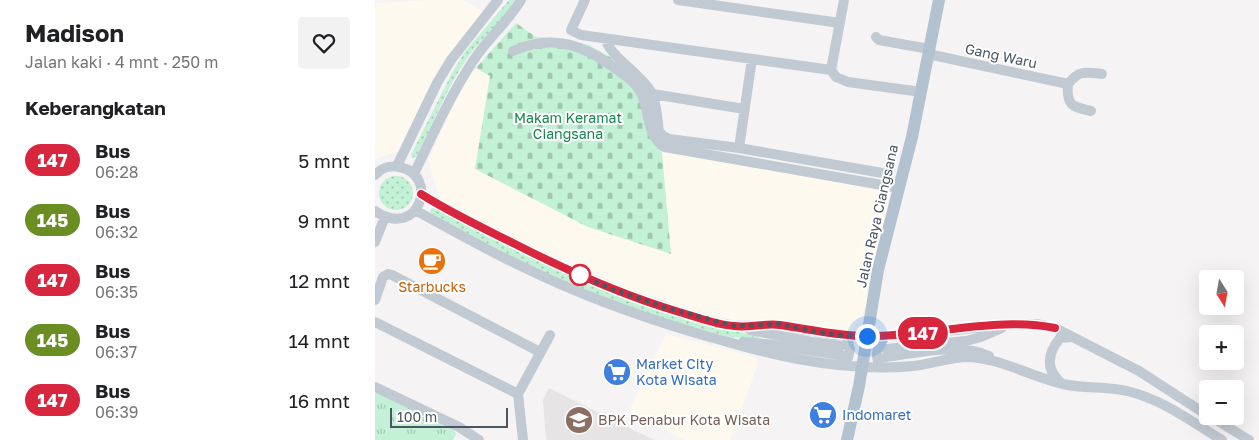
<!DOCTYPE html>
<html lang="id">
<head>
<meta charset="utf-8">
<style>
  body { margin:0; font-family:"Golos Text",sans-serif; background:#f2f2f2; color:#202124; height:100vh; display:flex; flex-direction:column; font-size:19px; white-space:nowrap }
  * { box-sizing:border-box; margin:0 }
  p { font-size:16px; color:#757577 }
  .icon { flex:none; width:28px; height:28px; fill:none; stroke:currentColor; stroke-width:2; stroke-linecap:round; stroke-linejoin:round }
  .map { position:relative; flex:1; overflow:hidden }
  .details { display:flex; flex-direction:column; background:#fff; width:375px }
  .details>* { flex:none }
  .badge { padding:0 10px; border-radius:16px; font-size:18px; line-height:32px }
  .needle { width:32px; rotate:169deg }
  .tools { position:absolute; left:824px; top:270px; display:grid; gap:10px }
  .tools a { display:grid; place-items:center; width:45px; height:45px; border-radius:5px; background:#fff; box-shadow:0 5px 20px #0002; font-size:25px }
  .scale { position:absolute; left:15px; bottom:12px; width:118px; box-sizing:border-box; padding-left:5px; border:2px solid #4a5661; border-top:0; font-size:14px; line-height:18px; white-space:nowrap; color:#4a5661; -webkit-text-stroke:4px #fff; paint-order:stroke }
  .you { position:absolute; width:25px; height:25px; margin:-12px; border:4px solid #fff; border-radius:50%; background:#1a73e8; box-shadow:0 0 0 8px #1a73e833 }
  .map>.badge { position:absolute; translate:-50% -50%; box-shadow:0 0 0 2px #fff }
  h2 { padding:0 25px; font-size:19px; line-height:45px }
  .round { display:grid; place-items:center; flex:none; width:52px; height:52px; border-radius:5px; background:#f2f2f2 }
  .headline { display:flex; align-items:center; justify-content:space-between; height:85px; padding:0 25px }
  h1 { font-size:24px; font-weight:700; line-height:38px }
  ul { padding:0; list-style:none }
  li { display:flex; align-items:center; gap:15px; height:60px; padding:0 25px }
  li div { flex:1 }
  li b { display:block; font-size:19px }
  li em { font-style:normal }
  li .badge { min-width:55px; font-weight:700; text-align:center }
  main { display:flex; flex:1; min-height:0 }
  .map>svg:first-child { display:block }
  .commercial { fill:#fdf9ef }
  .education { fill:#e6e4e5 }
  .grass { fill:url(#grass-dots) }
  .cemetery { fill:url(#cemetery-stones) }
  .park { fill:url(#park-tufts) }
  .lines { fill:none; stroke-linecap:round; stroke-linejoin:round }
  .minor { stroke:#c1cad2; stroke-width:10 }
  .major { stroke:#b3c2d1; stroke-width:12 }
  .line-casing { stroke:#fff; stroke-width:11 }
  .line { stroke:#d7263d; stroke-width:8 }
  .walk { stroke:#4a5661; stroke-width:5; stroke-dasharray:0 9 }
  .stop-dot { fill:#fff; stroke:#d7263d; stroke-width:2.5 }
  .labels { text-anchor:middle; stroke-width:4; stroke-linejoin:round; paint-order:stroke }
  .street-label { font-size:14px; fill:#4a5661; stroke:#fff }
  .park-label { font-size:14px; fill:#17864f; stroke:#fff }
  .food-label { font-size:14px; fill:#c56008; stroke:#fff }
  .shop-label { font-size:14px; fill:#366cbe; stroke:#fff; text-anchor:start }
  .education-label { font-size:14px; fill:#785e54; stroke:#fff; text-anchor:start }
</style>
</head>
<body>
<main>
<section class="details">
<div class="headline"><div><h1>Madison</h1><p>Jalan kaki · 4 mnt · 250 m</p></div><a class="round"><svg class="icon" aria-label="heart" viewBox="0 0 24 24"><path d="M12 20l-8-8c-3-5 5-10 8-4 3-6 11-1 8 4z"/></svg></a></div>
<h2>Keberangkatan</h2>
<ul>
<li><span class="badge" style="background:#d7263d;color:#fff">147</span><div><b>Bus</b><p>06:28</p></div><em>5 mnt</em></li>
<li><span class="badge" style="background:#6b8e23;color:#fff">145</span><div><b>Bus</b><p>06:32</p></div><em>9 mnt</em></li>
<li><span class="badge" style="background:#d7263d;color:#fff">147</span><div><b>Bus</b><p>06:35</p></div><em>12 mnt</em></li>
<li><span class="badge" style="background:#6b8e23;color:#fff">145</span><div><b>Bus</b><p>06:37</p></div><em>14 mnt</em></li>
<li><span class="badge" style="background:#d7263d;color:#fff">147</span><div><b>Bus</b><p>06:39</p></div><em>16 mnt</em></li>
</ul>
</section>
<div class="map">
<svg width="884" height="440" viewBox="0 0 884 440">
  <defs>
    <pattern id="grass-dots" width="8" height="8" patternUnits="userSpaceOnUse" patternTransform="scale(1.25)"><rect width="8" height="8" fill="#c3f1d5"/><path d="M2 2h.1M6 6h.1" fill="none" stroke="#a0c6b0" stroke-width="1.8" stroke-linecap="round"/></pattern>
    <pattern id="cemetery-stones" width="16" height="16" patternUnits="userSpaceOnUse" patternTransform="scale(1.25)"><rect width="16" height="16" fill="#c3f1d5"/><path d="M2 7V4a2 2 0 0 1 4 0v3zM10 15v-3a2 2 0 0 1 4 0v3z" fill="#a0c6b0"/></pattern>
    <pattern id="park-tufts" width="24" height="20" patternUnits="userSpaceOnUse" patternTransform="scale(1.25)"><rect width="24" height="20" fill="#c3f1d5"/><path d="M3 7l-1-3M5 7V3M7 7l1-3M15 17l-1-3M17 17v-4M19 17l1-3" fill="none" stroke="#a0c6b0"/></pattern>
  </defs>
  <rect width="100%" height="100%" fill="#f5f3f3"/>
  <path class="commercial" d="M56,0H88L108,12L68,61L23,152L0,159V3Z
    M101,68L115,76L101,169L296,254L286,152L516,190L492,302L489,310L480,327L473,331L448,329L400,319L378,322L360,320L330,314L258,290L186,260L74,204L64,197L53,160L85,90Z
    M291,334L382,358L383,364L355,440H309L254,411Z"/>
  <path class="education" d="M174,388L279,440H171L168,400Z"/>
  <path class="grass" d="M134,0H140C128,21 108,37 93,57C72,87 58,124 41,157L38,158L36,155L77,73L89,53Z
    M4 193a17 17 0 1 1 34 0a17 17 0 1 1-34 0Z
    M59,208L185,272L344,328L384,336V338L352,337L285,318L229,298L183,279L144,260L57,215L55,211L56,209Z"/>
  <path class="cemetery" d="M141,23L161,37L187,39L214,45L249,65L286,142L296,254L213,227L100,169L115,76L101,68Z"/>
  <path class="park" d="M0,393H6L78,428L81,434L78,440H0Z"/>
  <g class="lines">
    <path class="minor" d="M210,0L196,30L206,35L456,70L461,77L473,82L539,91
      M303,0L465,23
      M501,37L504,40L554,49
      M231,39C232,54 267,75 276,92C282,102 282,119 284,131L288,136L294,139L364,148L377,59
      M138,51C177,34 208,44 241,69C250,76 261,82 266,93C275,110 271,137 290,147L524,188
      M553,54L693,84C691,105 697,107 716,111
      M456,70L469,0
      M693,84C704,70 710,72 727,74
      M278,94L369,109
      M364,148L513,174
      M22,166L62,83L76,60L123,0
      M39,174C57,136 75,96 98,61C112,39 133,22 146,0
      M0,175C6,168 15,165 24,167C65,174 45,241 0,211
      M47,194L67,207L190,269L234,288L292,308L334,321L359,326L403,325L460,335L492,336L535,335L636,324H661L680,328L764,371L832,415
      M40,210C101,244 164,278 229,302C263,315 297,326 331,336C361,344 392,354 423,359C461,366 499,370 538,366C556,364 575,357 593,357C625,358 657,377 688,384C709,389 731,386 752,391C787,399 817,422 847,440
      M0,242L10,217
      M0,300L8,277L13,274L17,275L165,352
      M0,322L143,394
      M375,330L437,342L466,346
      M368,342C401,344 433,351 466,355
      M511,349L591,341L606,337L627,328
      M511,357C544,353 582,342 614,356
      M464,365L473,358L475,349L471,335
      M507,367C498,357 502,345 511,336
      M685,382C670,368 673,353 685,338L697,337
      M0,387L84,427L104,440
      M835,416L874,440
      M148,440L143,394L175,335"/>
    <path class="major" d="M472,440L484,386L503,270L537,137L564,0"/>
  </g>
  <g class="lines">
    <defs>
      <path id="line" d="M46,194C76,213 108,228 140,244C193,271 247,295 304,312C322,317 341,325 359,326C374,328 390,323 405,325C434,329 461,336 491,336C553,337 618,316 680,328"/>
    </defs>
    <use href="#line" class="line-casing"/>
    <use href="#line" class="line"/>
    <path class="walk" d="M205,275L234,288L292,308L359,326L403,324L460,335L492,336"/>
  </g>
  <defs>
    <symbol id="cafe-disc" viewBox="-11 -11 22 22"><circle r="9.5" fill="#e8710a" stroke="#fff"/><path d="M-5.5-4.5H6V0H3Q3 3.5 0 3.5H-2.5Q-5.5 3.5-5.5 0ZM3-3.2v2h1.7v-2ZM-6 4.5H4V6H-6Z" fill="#fff"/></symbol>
    <symbol id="supermarket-disc" viewBox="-11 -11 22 22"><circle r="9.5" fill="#3f7fe0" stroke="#fff"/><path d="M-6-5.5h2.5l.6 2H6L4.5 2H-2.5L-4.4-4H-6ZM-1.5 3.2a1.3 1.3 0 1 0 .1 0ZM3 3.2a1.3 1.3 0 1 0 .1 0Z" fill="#fff"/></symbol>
    <symbol id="school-disc" viewBox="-11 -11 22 22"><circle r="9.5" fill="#8d6e63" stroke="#fff"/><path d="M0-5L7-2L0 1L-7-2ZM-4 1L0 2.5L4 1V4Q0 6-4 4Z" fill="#fff"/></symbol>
  </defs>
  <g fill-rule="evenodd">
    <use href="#cafe-disc" x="41" y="245" width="32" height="32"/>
    <use href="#supermarket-disc" x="226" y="356" width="32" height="32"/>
    <use href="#supermarket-disc" x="432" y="399" width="32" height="32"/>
    <use href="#school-disc" x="188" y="404" width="32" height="32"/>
  </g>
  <circle class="stop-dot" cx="205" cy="275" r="10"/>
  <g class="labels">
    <g class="street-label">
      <text transform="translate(626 56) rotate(12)" y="5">Gang Waru</text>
      <text transform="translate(502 216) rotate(-77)" y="5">Jalan Raya Ciangsana</text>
    </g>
    <g class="park-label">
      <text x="193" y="123">Makam Keramat<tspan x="193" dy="16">Ciangsana</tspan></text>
    </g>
    <g class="food-label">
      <text x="57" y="292">Starbucks</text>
    </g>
    <g class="shop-label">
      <text x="261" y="369">Market City<tspan x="261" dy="16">Kota Wisata</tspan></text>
      <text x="467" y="420">Indomaret</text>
    </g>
    <g class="education-label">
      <text x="223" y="425">BPK Penabur Kota Wisata</text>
    </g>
  </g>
</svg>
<div class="tools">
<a><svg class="needle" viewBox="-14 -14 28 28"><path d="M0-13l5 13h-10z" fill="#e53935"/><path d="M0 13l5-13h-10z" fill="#757577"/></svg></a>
<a>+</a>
<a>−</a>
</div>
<div class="scale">100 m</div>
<div class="you" style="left:492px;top:336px"></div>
<b class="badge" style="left:548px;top:333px;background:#d7263d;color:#fff">147</b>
</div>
</main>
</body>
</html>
